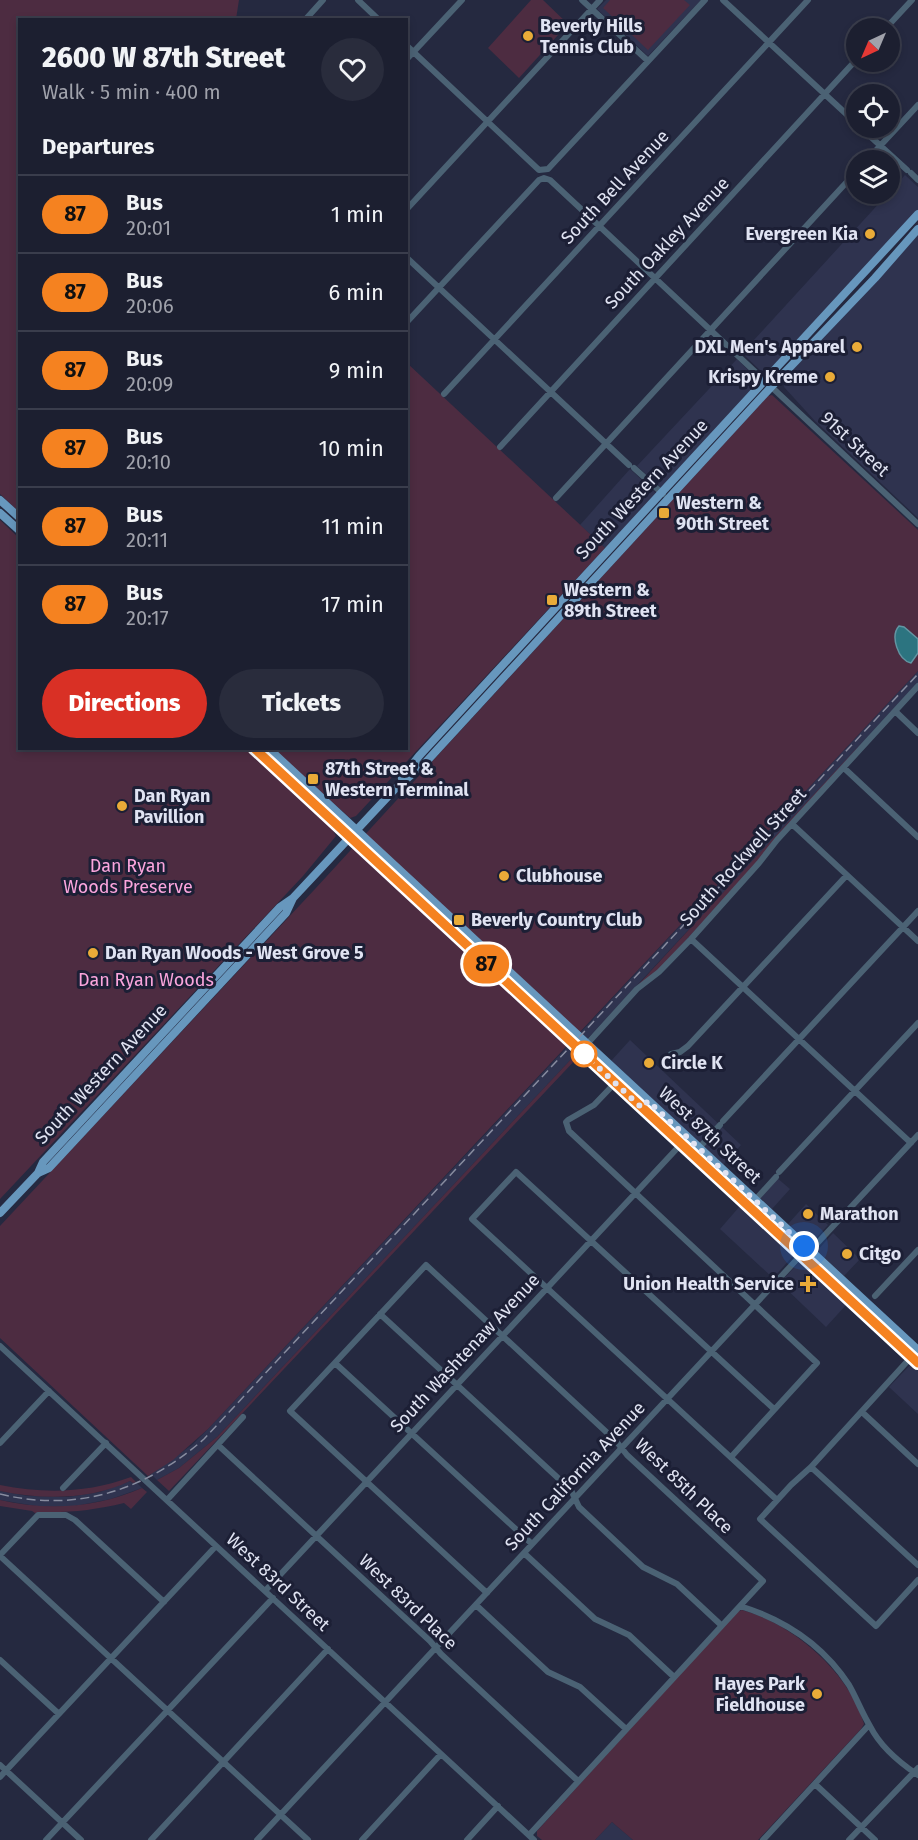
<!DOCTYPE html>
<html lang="en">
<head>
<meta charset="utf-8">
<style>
  body { margin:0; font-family:"Fira Sans",sans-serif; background:#292c3c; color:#f1f3f6; height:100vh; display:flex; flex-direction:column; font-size:22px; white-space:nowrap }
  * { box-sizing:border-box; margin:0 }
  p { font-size:20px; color:#a0a2ab }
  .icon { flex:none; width:33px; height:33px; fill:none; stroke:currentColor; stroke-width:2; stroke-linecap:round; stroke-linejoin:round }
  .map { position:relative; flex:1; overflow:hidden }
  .drawer { position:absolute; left:18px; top:18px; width:390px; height:732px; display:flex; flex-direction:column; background:#1c1f30; border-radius:0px; box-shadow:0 3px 9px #0003,0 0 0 2px #3a3d4c }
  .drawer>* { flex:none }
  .badge { padding:0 12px; border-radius:20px; font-size:21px; line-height:39px }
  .needle { width:39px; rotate:224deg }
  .controls { position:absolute; left:846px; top:18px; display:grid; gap:12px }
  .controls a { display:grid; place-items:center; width:54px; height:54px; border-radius:50%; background:#1c1f30; box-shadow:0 3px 9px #0003,0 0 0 2px #3a3d4c; font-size:30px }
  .you { position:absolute; width:30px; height:30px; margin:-15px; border:4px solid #fff; border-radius:50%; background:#1a73e8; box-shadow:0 0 0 9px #1a73e833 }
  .map>.badge { position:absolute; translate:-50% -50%; box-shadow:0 0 0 3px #fff }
  h2 { padding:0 24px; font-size:22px; line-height:54px }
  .round { display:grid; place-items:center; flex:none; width:63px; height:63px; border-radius:32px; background:#292c3c }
  .head { display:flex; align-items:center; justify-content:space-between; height:102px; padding:0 24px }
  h1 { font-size:28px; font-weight:800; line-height:45px }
  .primary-button { display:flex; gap:12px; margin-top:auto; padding:12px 24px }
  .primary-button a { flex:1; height:69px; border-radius:36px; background:#d93025; color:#fff; font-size:24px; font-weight:800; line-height:69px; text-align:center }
  .primary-button a+a { background:#292c3c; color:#f1f3f6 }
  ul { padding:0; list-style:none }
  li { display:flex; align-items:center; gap:18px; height:78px; padding:0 24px; border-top:2px solid #3a3d4c }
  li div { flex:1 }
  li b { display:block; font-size:22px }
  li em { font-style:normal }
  li .badge { min-width:66px; font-weight:700; text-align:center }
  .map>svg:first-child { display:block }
  .built { fill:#2f334f }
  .green { fill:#4d2c41 }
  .water { fill:#2c7480; stroke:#6295a2; stroke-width:1.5 }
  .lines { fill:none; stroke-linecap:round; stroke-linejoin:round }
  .minor { stroke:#4b6274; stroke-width:6 }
  .major { stroke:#6797bd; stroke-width:8 }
  .rail { stroke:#888c9f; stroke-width:1.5; stroke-dasharray:9 4.5; stroke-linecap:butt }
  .line-casing { stroke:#fff; stroke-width:14 }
  .line { stroke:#f58220; stroke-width:9 }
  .walk { stroke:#e0e3f2; stroke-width:6; stroke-dasharray:0 10.8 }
  .poi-dot { fill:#e9ab38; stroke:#1c1f35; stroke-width:2 }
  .stop-dot { fill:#fff; stroke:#f58220; stroke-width:3 }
  .labels { text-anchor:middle; stroke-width:6; stroke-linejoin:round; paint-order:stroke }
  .poi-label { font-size:18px; font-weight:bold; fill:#e0e3f2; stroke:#1c1f35; text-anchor:start }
  .street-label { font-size:18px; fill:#e0e3f2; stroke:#1c1f35 }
  .park-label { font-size:18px; fill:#fba5dd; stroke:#1c1f35 }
</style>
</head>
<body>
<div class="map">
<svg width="918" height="1840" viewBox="0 0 918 1840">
  <rect width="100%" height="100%" fill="#252940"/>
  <path class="built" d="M606,0H701L648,56L597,9Z
    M905,175L918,187V209L765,375L742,353Z
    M918,234V518L815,421L784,387L786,377Z
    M737,359L759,381L661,488L637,466Z
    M630,469L657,494L605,548L580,525Z
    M918,671V683L587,1039L580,1033Z
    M630,1040L741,1145L723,1165L611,1061Z
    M568,1046L576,1054L217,1437L179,1468L157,1480L151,1474L192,1445L208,1429Z
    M776,1177L790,1189L772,1209L758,1196Z
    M806,1204L828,1225L810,1245L788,1224Z
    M740,1206L794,1255L773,1278L720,1229Z
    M833,1233L860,1259L844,1276L817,1251Z
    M800,1261L847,1304L826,1327L780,1283Z
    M912,1363L918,1369V1414L889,1387Z
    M130,1481L133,1483L136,1482L142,1488L111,1499L75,1506L42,1507L0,1500V1491L28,1496L68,1497L100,1492Z
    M612,1822L633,1840H595Z"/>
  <path class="green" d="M0,0H239L236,19L20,20L19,512L0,494Z
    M531,0H543L568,24L519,78L488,48Z
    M610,0H684L690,5L648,50L603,8Z
    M407,363L605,548L356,816L350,818L273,749L406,748Z
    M772,395L918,530V671L208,1429L173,1460L148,1476L0,1338V1226L315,889L768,396Z
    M0,520L19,538L20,748L246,749L331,827L336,836L303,876L0,1199Z
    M864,740L741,880L657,972L637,986Z
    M576,1054L579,1056L169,1491L157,1480L179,1468L217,1437Z
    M131,1477L136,1482L133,1483L130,1481C90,1500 43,1500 0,1491V1485C46,1494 87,1493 131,1477Z
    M142,1488L147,1492L131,1509L124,1503C95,1510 69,1513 40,1512L35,1513L32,1511L0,1506V1500C48,1511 97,1508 142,1488Z
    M742,1610C793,1624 849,1672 864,1724L861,1729L758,1840H633L612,1822L595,1840H542L537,1836V1831L737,1612Z"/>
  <path class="water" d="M899,626L904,627L918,639V653L911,663C898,660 890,636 899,626Z"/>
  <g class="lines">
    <path class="minor" d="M358,0L379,20
      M582,0L648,61
      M723,0L856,123
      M305,20L323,0
      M886,28L912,0
      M406,45L539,170L548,169L705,0
      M406,60L462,0
      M861,128L907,170
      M867,160L918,105
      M911,173L918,180
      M406,210L600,0
      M406,257L629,465
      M406,323L539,180L544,178L550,180L918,524
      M444,394L808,0
      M500,447L856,60
      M634,468L663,494
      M556,498L856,172
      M895,711L918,733
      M844,768L918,837
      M792,824L918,941
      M691,939L911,1143
      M587,1044L637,989L659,972L691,939L759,863L777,840L918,686
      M671,1054L680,1052L688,1046L847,875
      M615,1083L594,1105L568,1120L566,1122L569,1131L817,1363L731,1457
      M723,1121L918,911
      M698,1149L720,1125
      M779,1172L918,1023
      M755,1200L776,1177
      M875,1296L918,1250
      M380,1314L571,1490L579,1507L643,1567L677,1584L721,1625
      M0,1346L534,1840
      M913,1355L811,1467L791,1485L760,1519L876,1626L918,1580
      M335,1363L532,1544
      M774,1409L516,1172L472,1219L777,1500
      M862,1412L918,1464
      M0,1443L49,1391
      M218,1445L430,1641L441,1654L578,1781
      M811,1467L918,1565
      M63,1488L106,1443
      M167,1500L243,1417
      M524,1553L595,1619L629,1635L674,1677
      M0,1555L38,1515H66L75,1520L164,1602
      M0,1556L308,1840
      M265,1591L683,1142
      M487,1593L290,1411L426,1265L616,1441L627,1455L763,1581L529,1835
      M476,1605L548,1672L580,1687L626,1729
      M740,1606C785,1620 823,1645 849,1685C857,1699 862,1713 870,1726C880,1746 900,1763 918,1775
      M0,1660L59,1714
      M0,1765L81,1840
      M0,1777L216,1546
      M815,1784L875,1840
      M46,1840L273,1598
      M151,1840L328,1649
      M257,1840L801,1255L810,1251L918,1135
      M362,1840L441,1754
      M467,1840L498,1806
      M763,1840L869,1725
      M849,1840L918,1768"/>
    <path class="major" d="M0,500L20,518
      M0,513L20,531
      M254,748L918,1363
      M268,748L918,1350
      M402,778L419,756L918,214
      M38,1173L43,1162L280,907L293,898
      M0,1213L38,1173L49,1168L286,913L293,898L394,790L426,762L772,386L875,278L918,229"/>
    <path class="rail" d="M0,1494C77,1513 146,1490 204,1439L918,674"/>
  </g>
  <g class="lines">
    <defs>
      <path id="line" d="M254,748L918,1363"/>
    </defs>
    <use href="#line" class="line-casing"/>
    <use href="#line" class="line"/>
    <path class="walk" d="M584,1054L642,1108L648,1101L804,1246"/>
  </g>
  <g class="poi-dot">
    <circle cx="528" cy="36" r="6"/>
    <circle cx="870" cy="234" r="6"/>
    <circle cx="857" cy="347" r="6"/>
    <circle cx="830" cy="377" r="6"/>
    <rect x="658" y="507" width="12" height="12" rx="3"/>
    <rect x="546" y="594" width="12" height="12" rx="3"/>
    <rect x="307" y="773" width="12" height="12" rx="3"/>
    <circle cx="122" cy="806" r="6"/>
    <circle cx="504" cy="876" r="6"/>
    <rect x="453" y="914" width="12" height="12" rx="3"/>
    <circle cx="93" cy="953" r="6"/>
    <circle cx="649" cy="1063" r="6"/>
    <circle cx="808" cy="1214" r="6"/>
    <circle cx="847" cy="1254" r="6"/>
    <path d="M805 1275h6v6h6v6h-6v6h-6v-6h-6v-6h6z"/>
    <circle cx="817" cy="1694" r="6"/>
  </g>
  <circle class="stop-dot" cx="584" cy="1054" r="12"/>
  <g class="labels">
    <g class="poi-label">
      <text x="540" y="32">Beverly Hills<tspan x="540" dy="21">Tennis Club</tspan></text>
      <text x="858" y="240" text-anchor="end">Evergreen Kia</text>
      <text x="845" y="353" text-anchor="end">DXL Men's Apparel</text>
      <text x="818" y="383" text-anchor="end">Krispy Kreme</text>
      <text x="676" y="509">Western &amp;<tspan x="676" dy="21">90th Street</tspan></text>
      <text x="564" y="596">Western &amp;<tspan x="564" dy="21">89th Street</tspan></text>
      <text x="325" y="775">87th Street &amp;<tspan x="325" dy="21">Western Terminal</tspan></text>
      <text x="134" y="802">Dan Ryan<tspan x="134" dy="21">Pavillion</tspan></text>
      <text x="516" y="882">Clubhouse</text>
      <text x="471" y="926">Beverly Country Club</text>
      <text x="105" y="959">Dan Ryan Woods - West Grove 5</text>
      <text x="661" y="1069">Circle K</text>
      <text x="820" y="1220">Marathon</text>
      <text x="859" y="1260">Citgo</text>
      <text x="794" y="1290" text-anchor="end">Union Health Service</text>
      <text x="805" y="1690" text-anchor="end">Hayes Park<tspan x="805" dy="21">Fieldhouse</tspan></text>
    </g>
    <g class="street-label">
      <text transform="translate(615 187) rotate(-47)" y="6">South Bell Avenue</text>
      <text transform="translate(667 243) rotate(-47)" y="6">South Oakley Avenue</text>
      <text transform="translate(855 444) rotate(43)" y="6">91st Street</text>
      <text transform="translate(642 489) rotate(-47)" y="6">South Western Avenue</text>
      <text transform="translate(743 857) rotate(-48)" y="6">South Rockwell Street</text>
      <text transform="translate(101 1074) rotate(-47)" y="6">South Western Avenue</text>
      <text transform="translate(710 1135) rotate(43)" y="6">West 87th Street</text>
      <text transform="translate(465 1353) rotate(-47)" y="6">South Washtenaw Avenue</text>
      <text transform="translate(575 1476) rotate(-47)" y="6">South California Avenue</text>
      <text transform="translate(684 1486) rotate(44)" y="6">West 85th Place</text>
      <text transform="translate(278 1582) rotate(43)" y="6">West 83rd Street</text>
      <text transform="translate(408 1602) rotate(44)" y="6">West 83rd Place</text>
    </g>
    <g class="park-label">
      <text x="128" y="872">Dan Ryan<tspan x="128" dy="21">Woods Preserve</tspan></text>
      <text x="146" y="986">Dan Ryan Woods</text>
    </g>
  </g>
</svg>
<div class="controls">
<a><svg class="needle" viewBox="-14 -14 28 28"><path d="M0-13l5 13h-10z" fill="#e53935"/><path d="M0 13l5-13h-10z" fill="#a0a2ab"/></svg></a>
<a><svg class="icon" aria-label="locate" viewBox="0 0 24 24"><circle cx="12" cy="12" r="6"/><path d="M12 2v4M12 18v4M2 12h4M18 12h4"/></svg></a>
<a><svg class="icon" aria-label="layers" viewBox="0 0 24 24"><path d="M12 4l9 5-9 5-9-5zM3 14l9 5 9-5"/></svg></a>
</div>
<div class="you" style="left:804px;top:1246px"></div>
<b class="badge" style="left:486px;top:964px;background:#f58220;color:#111">87</b>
<section class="drawer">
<div class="head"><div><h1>2600 W 87th Street</h1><p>Walk · 5 min · 400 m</p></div><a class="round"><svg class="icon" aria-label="heart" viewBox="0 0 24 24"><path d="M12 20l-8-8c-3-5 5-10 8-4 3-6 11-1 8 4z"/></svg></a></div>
<h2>Departures</h2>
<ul>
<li><span class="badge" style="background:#f58220;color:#111">87</span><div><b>Bus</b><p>20:01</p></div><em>1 min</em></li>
<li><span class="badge" style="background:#f58220;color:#111">87</span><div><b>Bus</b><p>20:06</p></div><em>6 min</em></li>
<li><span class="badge" style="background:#f58220;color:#111">87</span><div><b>Bus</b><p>20:09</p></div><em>9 min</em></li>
<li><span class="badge" style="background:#f58220;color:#111">87</span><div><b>Bus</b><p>20:10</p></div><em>10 min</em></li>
<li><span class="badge" style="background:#f58220;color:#111">87</span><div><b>Bus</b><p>20:11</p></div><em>11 min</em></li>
<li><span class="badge" style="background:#f58220;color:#111">87</span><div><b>Bus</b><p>20:17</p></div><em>17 min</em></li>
</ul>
<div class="primary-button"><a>Directions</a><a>Tickets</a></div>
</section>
</div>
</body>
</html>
